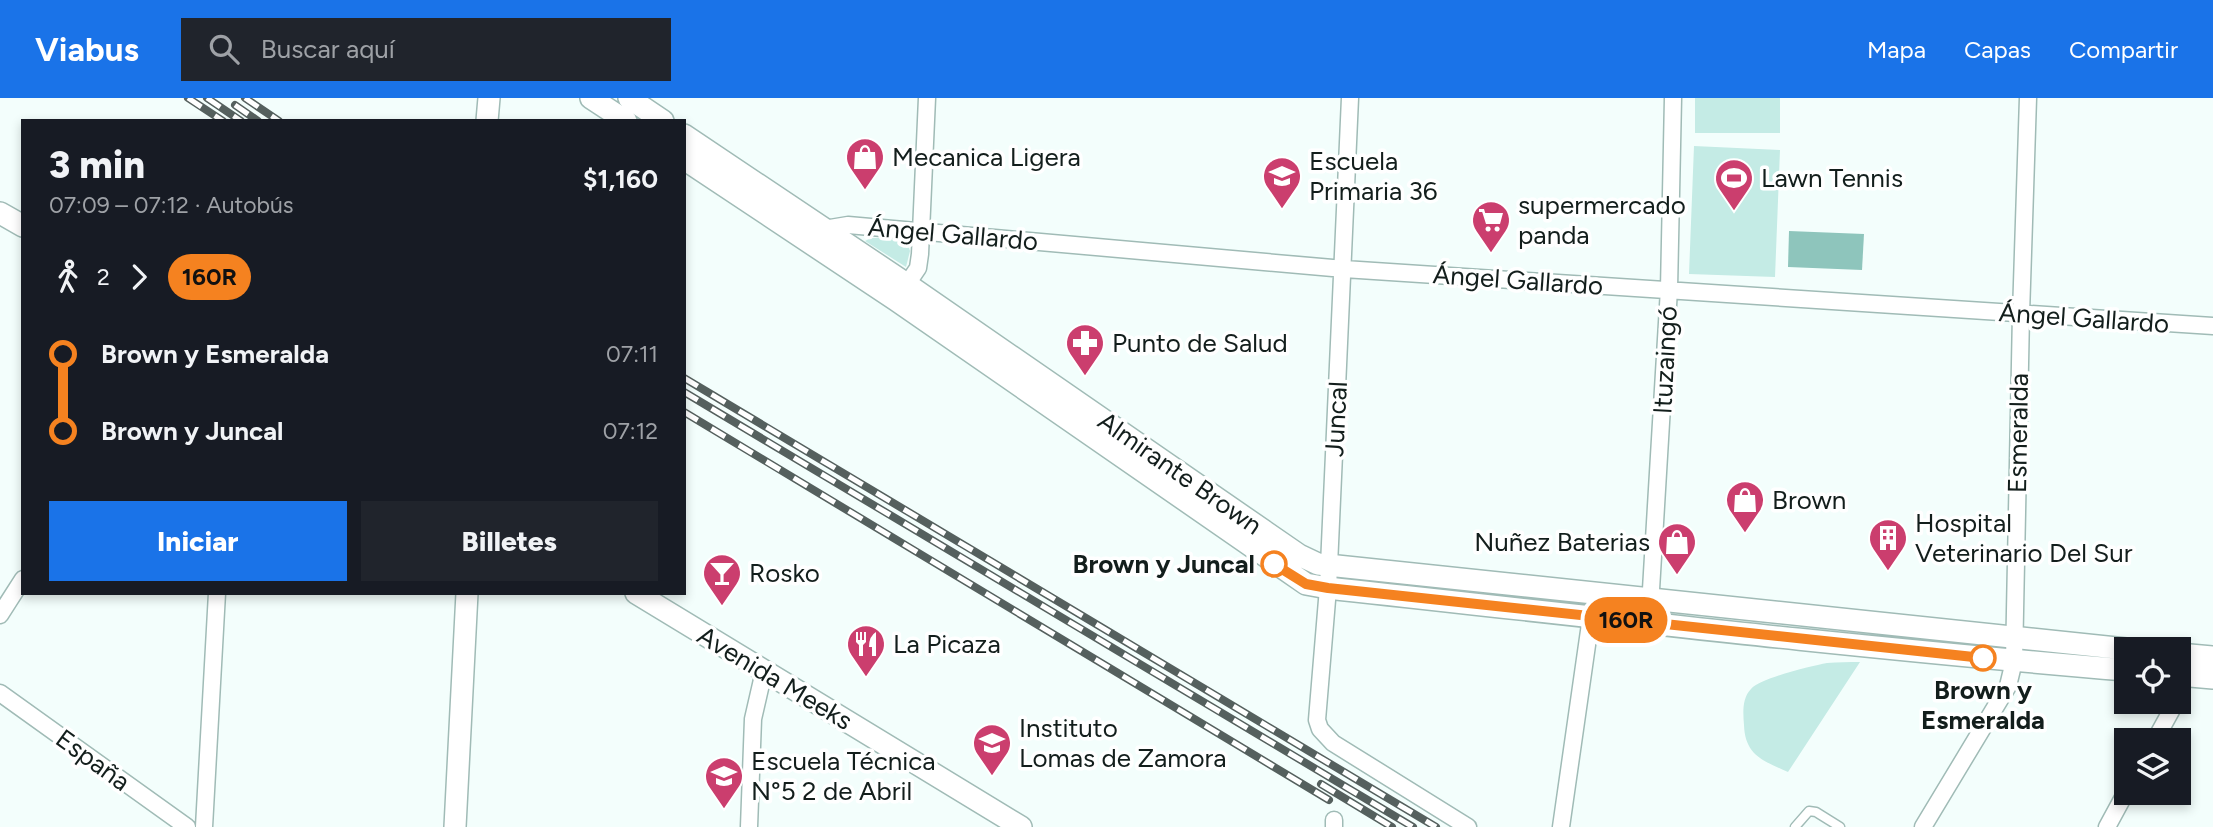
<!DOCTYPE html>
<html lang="es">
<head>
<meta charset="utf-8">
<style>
  body { margin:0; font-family:Figtree,sans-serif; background:#20242c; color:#f1f3f6; height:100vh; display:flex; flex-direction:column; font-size:26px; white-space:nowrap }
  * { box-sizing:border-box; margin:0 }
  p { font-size:23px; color:#9ea1a6 }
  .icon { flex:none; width:38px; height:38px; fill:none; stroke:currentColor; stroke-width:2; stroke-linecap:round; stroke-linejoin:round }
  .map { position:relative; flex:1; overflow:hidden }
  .side { position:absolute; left:21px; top:21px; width:665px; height:476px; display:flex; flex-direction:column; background:#171b24; border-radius:0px; box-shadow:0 4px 10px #0003 }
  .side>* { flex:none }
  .badge { padding:0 14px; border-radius:23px; font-size:24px; line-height:46px }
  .tools { position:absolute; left:2114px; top:539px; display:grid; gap:14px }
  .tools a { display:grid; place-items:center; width:77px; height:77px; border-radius:0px; background:#171b24; box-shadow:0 4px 10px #0003; font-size:35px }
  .map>.badge { position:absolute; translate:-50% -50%; box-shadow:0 0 0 4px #fff }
  .legs { display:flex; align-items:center; gap:10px; height:77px; padding:0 28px; font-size:23px }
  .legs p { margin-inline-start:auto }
  .overview { display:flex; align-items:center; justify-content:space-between; height:119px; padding:0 28px }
  h1 { font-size:38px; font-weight:800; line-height:52px }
  .button { display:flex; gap:14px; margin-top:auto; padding:14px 28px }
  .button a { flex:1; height:80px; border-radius:0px; background:#1a73e8; color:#fff; font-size:28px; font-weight:800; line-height:80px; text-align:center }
  .button a+a { background:#20242c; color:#f1f3f6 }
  ul { padding:0 28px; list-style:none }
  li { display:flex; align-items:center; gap:24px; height:77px; font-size:26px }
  li i { display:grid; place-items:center; width:10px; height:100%; margin:0 9px; background:currentColor }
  li i::after { content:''; width:18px; height:18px; margin:-9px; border:5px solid; border-radius:50%; background:#171b24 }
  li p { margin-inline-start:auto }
  li:first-child i { background:linear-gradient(#0000 50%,currentColor 0) }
  li:last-child i { background:linear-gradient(currentColor 50%,#0000 0) }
  header { display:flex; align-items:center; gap:42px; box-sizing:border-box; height:98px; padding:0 35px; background:#1a73e8; color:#fff }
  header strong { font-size:33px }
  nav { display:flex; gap:38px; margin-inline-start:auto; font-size:24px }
  .search { width:490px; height:63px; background:#20242c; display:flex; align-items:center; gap:18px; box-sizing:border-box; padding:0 24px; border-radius:0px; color:#9ea1a6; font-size:26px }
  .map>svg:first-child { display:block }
  .green { fill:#c4ebe5 }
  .water { fill:#8ec5bc }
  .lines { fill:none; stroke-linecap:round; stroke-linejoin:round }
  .lane-casing { stroke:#a0bbb6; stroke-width:11 }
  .street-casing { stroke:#a0bbb6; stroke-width:19 }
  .secondary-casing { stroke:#a0bbb6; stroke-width:24 }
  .lane { stroke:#fff; stroke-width:8 }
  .street { stroke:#fff; stroke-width:16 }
  .secondary { stroke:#fff; stroke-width:21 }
  .rail-casing { stroke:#55605e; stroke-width:8 }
  .rail { stroke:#fff; stroke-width:5; stroke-dasharray:16; stroke-linecap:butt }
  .line-1-casing { stroke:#fff; stroke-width:16 }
  .line-1 { stroke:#f58220; stroke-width:10 }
  .stop-1-dot { fill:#fff; stroke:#f58220; stroke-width:3.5 }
  .labels { text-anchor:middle; stroke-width:7; stroke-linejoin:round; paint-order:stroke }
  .poi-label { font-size:26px; fill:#131e1c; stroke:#fff; text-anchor:start }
  .street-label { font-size:26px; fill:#131e1c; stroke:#fff }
  .stop-label { font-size:26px; font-weight:bold; fill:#131e1c; stroke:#fff; text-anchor:end }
</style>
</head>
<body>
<header>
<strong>Viabus</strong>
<div class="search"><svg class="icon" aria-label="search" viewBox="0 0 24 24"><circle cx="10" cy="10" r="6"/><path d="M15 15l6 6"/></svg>Buscar aquí</div>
<nav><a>Mapa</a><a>Capas</a><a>Compartir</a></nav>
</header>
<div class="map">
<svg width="2213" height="729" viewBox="0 0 2213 729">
  <rect width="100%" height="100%" fill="#f3fefc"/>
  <path class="green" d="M1695,0H1780V35H1695Z
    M1694,48L1780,52L1775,179L1689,176Z
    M871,140H901L907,143L910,153L906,169L865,143Z
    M1860,564L1788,674C1763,663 1745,657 1744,627C1743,615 1742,600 1751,591C1761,580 1811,568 1827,565C1838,564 1849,564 1860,564Z"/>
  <path class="water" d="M1789,133L1864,136L1862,172L1788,169Z"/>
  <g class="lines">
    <defs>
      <path id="lane" d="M1795,729L1809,713L1816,714L1840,729"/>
      <path id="street" d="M1350,0L1328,490L1317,622L1320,631L1333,645L1468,729
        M824,131L848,127L1344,171L2213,228
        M901,195L918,170L920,156L927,0
        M0,517L23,481
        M1649,525L1669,191L1673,0
        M0,595L187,729
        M2155,642L2176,604
        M204,729L217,495
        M749,729L753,621L764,573
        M1334,729V722
        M1561,729L1591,519
        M1923,729L2008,588L2014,563L2021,216L2028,0
        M2107,729L2126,694"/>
      <path id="secondary" d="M591,0L626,23
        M629,0L663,23
        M487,23L489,0
        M684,37L908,187L1299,457L1318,466L2126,551
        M684,61L896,202L1306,486L1328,490C1594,519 1860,550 2126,572
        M0,115L23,128
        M636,495L1021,729
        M2179,556L2213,559
        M2179,577L2213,580
        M455,729L467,495"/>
    </defs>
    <use href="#lane" class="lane-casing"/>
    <use href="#street" class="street-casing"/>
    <use href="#secondary" class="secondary-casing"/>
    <use href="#lane" class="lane"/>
    <use href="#street" class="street"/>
    <use href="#secondary" class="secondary"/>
    <defs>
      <path id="rail" d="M188,0L223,23
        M207,0L241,23
        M245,0L279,23
        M235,7L258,23
        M684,280L1436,729
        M684,294L1413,729
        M684,314L1329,702
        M1321,686L1392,729"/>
    </defs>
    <use href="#rail" class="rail-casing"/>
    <use href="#rail" class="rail"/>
  </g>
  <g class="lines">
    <defs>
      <path id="line-1" d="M1274,466L1306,486L1328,490L1983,560"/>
    </defs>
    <use href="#line-1" class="line-1-casing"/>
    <use href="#line-1" class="line-1"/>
  </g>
  <defs>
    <symbol id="shop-pin" viewBox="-11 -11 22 30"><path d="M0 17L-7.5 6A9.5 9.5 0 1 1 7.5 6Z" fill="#cb3e6e" stroke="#fff"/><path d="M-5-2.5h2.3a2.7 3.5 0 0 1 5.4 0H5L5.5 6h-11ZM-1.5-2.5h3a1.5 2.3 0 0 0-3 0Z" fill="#fff"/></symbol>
    <symbol id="school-pin" viewBox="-11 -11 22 30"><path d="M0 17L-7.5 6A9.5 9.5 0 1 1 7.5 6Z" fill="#cb3e6e" stroke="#fff"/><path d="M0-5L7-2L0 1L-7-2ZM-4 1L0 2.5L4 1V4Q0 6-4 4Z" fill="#fff"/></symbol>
    <symbol id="stadium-pin" viewBox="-11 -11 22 30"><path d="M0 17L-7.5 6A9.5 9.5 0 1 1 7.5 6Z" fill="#cb3e6e" stroke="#fff"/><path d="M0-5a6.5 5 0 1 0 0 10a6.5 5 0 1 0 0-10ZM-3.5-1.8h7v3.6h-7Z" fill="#fff"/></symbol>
    <symbol id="supermarket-pin" viewBox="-11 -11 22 30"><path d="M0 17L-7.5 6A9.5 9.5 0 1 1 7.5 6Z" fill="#cb3e6e" stroke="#fff"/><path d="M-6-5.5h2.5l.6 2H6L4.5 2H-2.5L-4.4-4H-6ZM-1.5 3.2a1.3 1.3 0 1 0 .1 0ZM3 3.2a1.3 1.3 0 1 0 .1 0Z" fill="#fff"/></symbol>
    <symbol id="pharmacy-pin" viewBox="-11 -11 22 30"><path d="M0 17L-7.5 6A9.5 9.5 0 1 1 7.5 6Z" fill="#cb3e6e" stroke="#fff"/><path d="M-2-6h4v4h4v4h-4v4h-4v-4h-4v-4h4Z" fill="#fff"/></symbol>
    <symbol id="building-pin" viewBox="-11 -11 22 30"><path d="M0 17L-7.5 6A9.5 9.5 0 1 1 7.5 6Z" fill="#cb3e6e" stroke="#fff"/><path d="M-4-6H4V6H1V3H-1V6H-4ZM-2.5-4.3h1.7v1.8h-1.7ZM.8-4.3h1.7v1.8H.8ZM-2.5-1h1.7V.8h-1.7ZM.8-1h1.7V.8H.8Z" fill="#fff"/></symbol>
    <symbol id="bar-pin" viewBox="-11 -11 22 30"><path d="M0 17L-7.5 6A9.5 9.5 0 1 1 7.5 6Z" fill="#cb3e6e" stroke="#fff"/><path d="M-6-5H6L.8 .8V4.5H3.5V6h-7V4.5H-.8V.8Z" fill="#fff"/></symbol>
    <symbol id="restaurant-pin" viewBox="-11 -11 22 30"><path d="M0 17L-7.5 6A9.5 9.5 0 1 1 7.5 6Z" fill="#cb3e6e" stroke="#fff"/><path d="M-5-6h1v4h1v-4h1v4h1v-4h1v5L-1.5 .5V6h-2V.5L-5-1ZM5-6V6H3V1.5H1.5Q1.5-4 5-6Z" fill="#fff"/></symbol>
  </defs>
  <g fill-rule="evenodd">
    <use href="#shop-pin" x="843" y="37" width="44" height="60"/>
    <use href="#school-pin" x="1260" y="56" width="44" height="60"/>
    <use href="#stadium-pin" x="1712" y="58" width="44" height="60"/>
    <use href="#supermarket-pin" x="1469" y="100" width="44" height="60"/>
    <use href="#pharmacy-pin" x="1063" y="223" width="44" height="60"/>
    <use href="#shop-pin" x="1723" y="380" width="44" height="60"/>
    <use href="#building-pin" x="1866" y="418" width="44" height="60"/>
    <use href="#shop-pin" x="1655" y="422" width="44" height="60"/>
    <use href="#bar-pin" x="700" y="453" width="44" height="60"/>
    <use href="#restaurant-pin" x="844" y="524" width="44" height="60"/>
    <use href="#school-pin" x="970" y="623" width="44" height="60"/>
    <use href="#school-pin" x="702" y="656" width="44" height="60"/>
  </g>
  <g class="stop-1-dot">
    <circle cx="1274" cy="466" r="12"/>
    <circle cx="1983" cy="560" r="12"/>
  </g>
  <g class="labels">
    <g class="poi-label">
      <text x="892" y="68">Mecanica Ligera</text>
      <text x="1309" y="72">Escuela<tspan x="1309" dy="30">Primaria 36</tspan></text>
      <text x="1761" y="89">Lawn Tennis</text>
      <text x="1518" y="116">supermercado<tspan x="1518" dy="30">panda</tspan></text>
      <text x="1112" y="254">Punto de Salud</text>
      <text x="1772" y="411">Brown</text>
      <text x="1915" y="434">Hospital<tspan x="1915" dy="30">Veterinario Del Sur</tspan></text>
      <text x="1650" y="453" text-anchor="end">Nuñez Baterias</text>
      <text x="749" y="484">Rosko</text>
      <text x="893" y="555">La Picaza</text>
      <text x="1019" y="639">Instituto<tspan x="1019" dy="30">Lomas de Zamora</tspan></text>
      <text x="751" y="672">Escuela Técnica<tspan x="751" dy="30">N°5 2 de Abril</tspan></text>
    </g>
    <g class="street-label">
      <text transform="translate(953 136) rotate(5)" y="9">Ángel Gallardo</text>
      <text transform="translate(1518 182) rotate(4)" y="9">Ángel Gallardo</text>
      <text transform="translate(2084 220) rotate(4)" y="9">Ángel Gallardo</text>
      <text transform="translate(1665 262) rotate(-87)" y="9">Ituzaingó</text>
      <text transform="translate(1336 321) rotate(-87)" y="9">Juncal</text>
      <text transform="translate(2018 335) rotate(-89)" y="9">Esmeralda</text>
      <text transform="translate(1180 375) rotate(35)" y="9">Almirante Brown</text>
      <text transform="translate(775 580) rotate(31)" y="9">Avenida Meeks</text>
      <text transform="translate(93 662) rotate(36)" y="9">España</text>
    </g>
    <g class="stop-label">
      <text x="1255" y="475">Brown y Juncal</text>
      <text x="1983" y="601" text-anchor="middle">Brown y<tspan x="1983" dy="30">Esmeralda</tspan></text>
    </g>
  </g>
</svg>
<div class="tools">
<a><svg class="icon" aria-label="locate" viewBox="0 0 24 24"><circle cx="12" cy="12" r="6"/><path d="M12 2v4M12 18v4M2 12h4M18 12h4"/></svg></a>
<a><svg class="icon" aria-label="layers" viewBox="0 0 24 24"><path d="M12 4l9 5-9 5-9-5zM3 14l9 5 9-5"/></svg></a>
</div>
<b class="badge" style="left:1626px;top:522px;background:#f58220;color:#111">160R</b>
<section class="side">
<div class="overview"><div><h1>3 min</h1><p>07:09 – 07:12 · Autobús</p></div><b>$1,160</b></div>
<div class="legs"><svg class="icon" aria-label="walk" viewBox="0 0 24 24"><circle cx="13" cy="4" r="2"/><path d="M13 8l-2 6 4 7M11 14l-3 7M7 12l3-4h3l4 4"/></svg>2<svg class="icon" aria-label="forward" viewBox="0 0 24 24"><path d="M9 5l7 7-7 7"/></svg><b class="badge" style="background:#f58220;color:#111">160R</b></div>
<ul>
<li><i style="color:#f58220"></i><b>Brown y Esmeralda</b><p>07:11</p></li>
<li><i style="color:#f58220"></i><b>Brown y Juncal</b><p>07:12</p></li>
</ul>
<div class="button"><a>Iniciar</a><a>Billetes</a></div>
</section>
</div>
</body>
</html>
